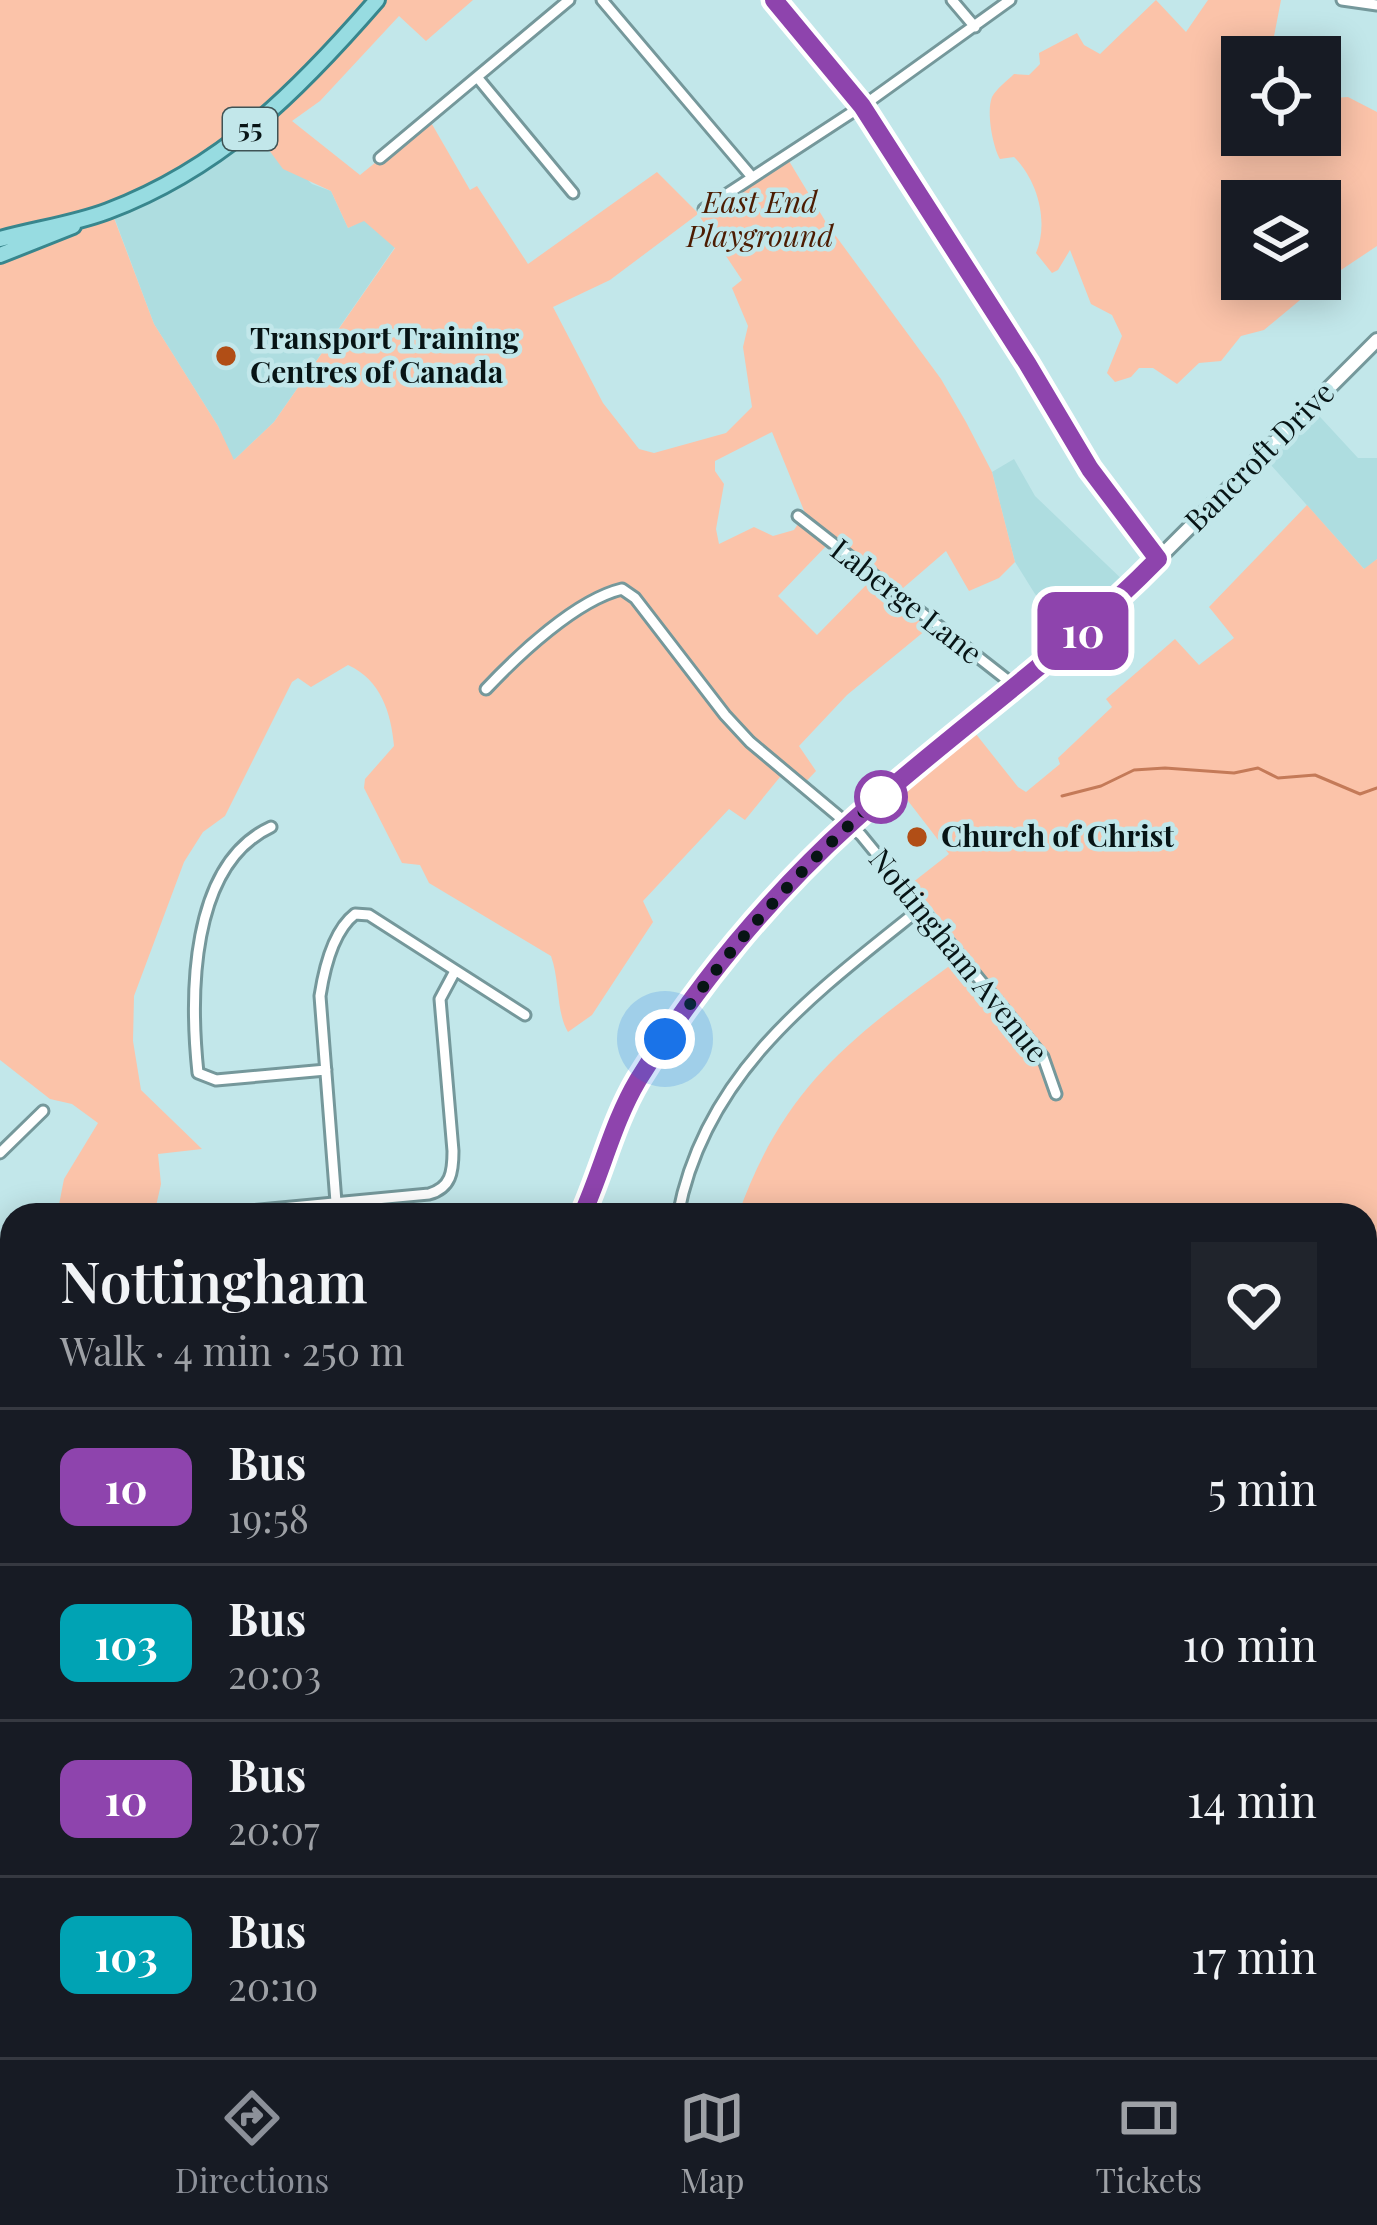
<!DOCTYPE html>
<html lang="en">
<head>
<meta charset="utf-8">
<style>
  body { margin:0; font-family:"Playfair Display",serif; background:#20242c; color:#f1f3f6; height:100vh; display:flex; flex-direction:column; font-size:45px; white-space:nowrap }
  * { box-sizing:border-box; margin:0 }
  p { font-size:39px; color:#9ea1a6 }
  .icon { flex:none; width:66px; height:66px; fill:none; stroke:currentColor; stroke-width:2; stroke-linecap:round; stroke-linejoin:round }
  .map { position:relative; flex:1; overflow:hidden }
  .panel { position:absolute; left:0px; top:1203px; width:1377px; height:855px; display:flex; flex-direction:column; background:#171b24; border-radius:36px 36px 0 0; box-shadow:0 6px 30px #0003 }
  .panel>* { flex:none }
  .badge { padding:0 24px; border-radius:18px; font-size:42px; line-height:78px }
  .buttons { position:absolute; left:1221px; top:36px; display:grid; gap:24px }
  .buttons a { display:grid; place-items:center; width:120px; height:120px; border-radius:0px; background:#171b24; box-shadow:0 6px 30px #0003; font-size:60px }
  .you { position:absolute; width:60px; height:60px; margin:-30px; border:9px solid #fff; border-radius:50%; background:#1a73e8; box-shadow:0 0 0 18px #1a73e833 }
  .map>.badge { position:absolute; translate:-50% -50%; box-shadow:0 0 0 6px #fff }
  .round { display:grid; place-items:center; flex:none; width:126px; height:126px; border-radius:0px; background:#20242c }
  .headline { display:flex; align-items:center; justify-content:space-between; height:204px; padding:0 60px }
  h1 { font-size:57px; font-weight:600; line-height:90px }
  ul { padding:0; list-style:none }
  li { display:flex; align-items:center; gap:36px; height:156px; padding:0 60px; border-top:3px solid #363941 }
  li div { flex:1 }
  li b { display:block; font-size:45px }
  li em { font-style:normal }
  li .badge { min-width:132px; font-weight:700; text-align:center }
  .dock { display:flex; justify-content:space-around; align-items:center; height:168px; border-top:3px solid #363941; background:#171b24; font-size:33px; color:#9ea1a6 }
  .dock a { display:grid; justify-items:center; gap:6px }
  .dock .active { color:#8c9099 }
  .map>svg:first-child { display:block }
  .built { fill:#aedde0 }
  .green { fill:#fbc3a9; fill-rule:evenodd }
  .water { fill:#c47a58 }
  .lines { fill:none; stroke-linecap:round; stroke-linejoin:round }
  .stream { stroke:#c47a58; stroke-width:3 }
  .minor-casing { stroke:#75989b; stroke-width:15 }
  .tertiary-casing { stroke:#75989b; stroke-width:16 }
  .secondary-casing { stroke:#75989b; stroke-width:18 }
  .primary-casing { stroke:#38868d; stroke-width:20 }
  .minor { stroke:#fff; stroke-width:9 }
  .tertiary { stroke:#fff; stroke-width:10 }
  .secondary { stroke:#fff; stroke-width:12 }
  .primary { stroke:#97dce1; stroke-width:14 }
  .rail-casing { stroke:#5f7779; stroke-width:8 }
  .rail { stroke:#c2e7ea; stroke-width:3; stroke-dasharray:9; stroke-linecap:butt }
  .line-casing { stroke:#fff; stroke-width:27 }
  .line { stroke:#8e44ad; stroke-width:18 }
  .walk { stroke:#071415; stroke-width:12; stroke-dasharray:0 21.6 }
  .poi-dot { fill:#b14e16; stroke:#c2e7ea; stroke-width:4.5 }
  .stop-dot { fill:#fff; stroke:#8e44ad; stroke-width:6 }
  .labels { text-anchor:middle; stroke-width:9; stroke-linejoin:round; paint-order:stroke }
  .shield { fill:#c2e7ea; stroke:#3f5355; stroke-width:3 }
  .shield-label { font-size:27px; font-weight:bold; fill:#071415 }
  .park-label { font-size:30px; font-style:italic; fill:#4c1c02; stroke:#c2e7ea }
  .poi-label { font-size:30px; font-weight:bold; fill:#071415; stroke:#c2e7ea; text-anchor:start }
  .street-label { font-size:30px; fill:#071415; stroke:#c2e7ea }
</style>
</head>
<body>
<div class="map">
<svg width="1377" height="2057" viewBox="0 0 1377 2057">
  <rect width="100%" height="100%" fill="#c2e7ea"/>
  <path class="built" d="M252,126L312,184L331,191L348,228L364,220L395,247L274,422L233,461L218,426L154,324L111,209Z
    M1310,406L1358,458H1377V559L1365,570L1261,454Z
    M1014,459L1035,496L1129,586L1073,638L1035,594L1015,562L992,472Z
    M297,2046H449L374,2057H252Z"/>
  <path class="green" d="M0,0H473L426,41L399,16L320,101L292,121L360,175L429,119L470,190L477,186L528,264L657,172L698,213L786,156L827,224L941,379L966,422L992,472L1015,562L999,578L969,591L946,551L895,595L932,625L847,695L799,746L816,771L799,789L780,777L745,820L729,809L643,901L653,922L592,1015L568,1032C556,1012 560,981 551,956L429,883L420,865L402,863L364,788L365,779L394,746C391,713 381,680 348,665L311,687L298,678L292,682L225,816L203,832L184,862L134,996L133,1041L141,1090L202,1149L158,1154L161,1184L154,1215H57L64,1179L98,1123L72,1104L50,1099L0,1060ZM252,127L283,169L331,191L348,228L364,221L395,248L274,422L234,460L218,426L154,324L111,210ZM698,214L742,280L732,288L748,326L743,347L752,407L726,433L654,453L639,449L603,403L553,307L610,280ZM772,432L805,513L794,530L773,536L754,527L719,544L716,529L724,484L715,471V461ZM829,543L872,579L817,635L778,596Z
    M1156,0L1186,32L1208,0H1281L1270,57H1242V135H1320V99L1348,97L1377,112V246L1317,286L1264,330L1241,336L1221,361L1199,363L1177,384L1153,368H1139L1131,377L1115,382L1107,373L1122,336L1112,315L1091,304L1070,250L1058,270L1052,273L1036,253C1049,222 1038,181 1014,157L1000,159C993,147 986,112 992,97C996,89 1008,80 1014,74L1029,75L1040,64L1039,53L1077,33L1084,45L1100,54ZM1242,201H1320V279H1242Z
    M1307,505L1364,569L1377,559V1395L1365,1432V1215H738C786,1080 857,1034 967,953L912,883L949,854L895,784L968,724L1018,787L1026,792L1060,764L1058,758L1112,707L1106,699L1175,639L1199,665L1234,638L1209,607Z
    M567,2046H922L910,2057H571Z"/>
  <path class="water" d="M1377,1730V2057H910L922,2046H1365V1738Z"/>
  <g class="lines">
    <path class="stream" d="M1062,796L1101,786L1134,770L1165,768L1234,773L1258,768L1278,778L1315,775L1360,794L1377,788
      M0,1478L6,1488"/>
    <defs>
      <path id="minor" d="M602,0L752,177
        M952,0L975,27
        M1342,0L1377,5
        M477,77L573,193
        M380,158L569,0
        M704,209L871,100L1010,0
        M798,516L1015,686
        M486,689C518,655 576,600 622,589L635,598L725,715L750,742L861,835L1043,1057L1056,1094
        M271,827C189,865 190,997 198,1073L216,1080L326,1070
        M0,1153L43,1111
        M227,1213L429,1194C451,1188 453,1172 453,1151L440,999L455,971
        M337,1215L320,996C324,970 333,931 355,914L369,915L525,1015
        M678,1215C705,1072 815,993 921,908
        M0,1306L12,1318
        M0,1640L12,1651
        M0,1821L12,1833
        M0,1998L12,2010
        M8,2057L25,2046
        M888,2057L898,2046"/>
      <path id="tertiary" d="M774,0C804,35 837,68 862,106C963,255 1048,416 1158,559
        M568,2046L572,2057"/>
      <path id="secondary" d="M582,1215L618,1121L640,1078L698,993L766,911L863,812L1115,602L1377,340
        M0,1521L12,1508"/>
      <path id="primary" d="M0,239C36,229 74,224 108,211C222,168 299,90 377,0
        M0,255L73,226"/>
    </defs>
    <use href="#minor" class="minor-casing"/>
    <use href="#tertiary" class="tertiary-casing"/>
    <use href="#secondary" class="secondary-casing"/>
    <use href="#primary" class="primary-casing"/>
    <use href="#minor" class="minor"/>
    <use href="#tertiary" class="tertiary"/>
    <use href="#secondary" class="secondary"/>
    <use href="#primary" class="primary"/>
    <defs>
      <path id="rail" d="M1365,1450L1377,1418
        M283,2057L325,2047
        M310,2057L365,2046"/>
    </defs>
    <use href="#rail" class="rail-casing"/>
    <use href="#rail" class="rail"/>
  </g>
  <g class="lines">
    <defs>
      <path id="line" d="M582,1215C602,1171 613,1122 638,1080C696,985 771,895 853,821C953,731 1064,655 1158,559L1090,469L1027,363L862,106L774,0"/>
    </defs>
    <use href="#line" class="line-casing"/>
    <use href="#line" class="line"/>
    <path class="walk" d="M665,1039C729,947 804,863 889,789L881,797"/>
  </g>
  <g class="poi-dot">
    <circle cx="226" cy="356" r="12"/>
    <circle cx="917" cy="837" r="12"/>
  </g>
  <circle class="stop-dot" cx="881" cy="797" r="24"/>
  <g class="labels">
    <rect class="shield" x="223" y="108" width="54" height="42" rx="9"/>
    <g class="shield-label">
      <text x="250" y="138">55</text>
    </g>
    <g class="park-label">
      <text x="760" y="213">East End<tspan x="760" dy="34">Playground</tspan></text>
    </g>
    <g class="poi-label">
      <text x="250" y="349">Transport Training<tspan x="250" dy="34">Centres of Canada</tspan></text>
      <text x="941" y="847">Church of Christ</text>
    </g>
    <g class="street-label">
      <text transform="translate(1260 457) rotate(-45)" y="10">Bancroft Drive</text>
      <text transform="translate(906 602) rotate(38)" y="10">Laberge Lane</text>
      <text transform="translate(958 956) rotate(51)" y="10">Nottingham Avenue</text>
    </g>
  </g>
</svg>
<div class="buttons">
<a><svg class="icon" aria-label="locate" viewBox="0 0 24 24"><circle cx="12" cy="12" r="6"/><path d="M12 2v4M12 18v4M2 12h4M18 12h4"/></svg></a>
<a><svg class="icon" aria-label="layers" viewBox="0 0 24 24"><path d="M12 4l9 5-9 5-9-5zM3 14l9 5 9-5"/></svg></a>
</div>
<div class="you" style="left:665px;top:1039px"></div>
<b class="badge" style="left:1083px;top:631px;background:#8e44ad;color:#fff">10</b>
<section class="panel">
<div class="headline"><div><h1>Nottingham</h1><p>Walk · 4 min · 250 m</p></div><a class="round"><svg class="icon" aria-label="heart" viewBox="0 0 24 24"><path d="M12 20l-8-8c-3-5 5-10 8-4 3-6 11-1 8 4z"/></svg></a></div>
<ul>
<li><span class="badge" style="background:#8e44ad;color:#fff">10</span><div><b>Bus</b><p>19:58</p></div><em>5 min</em></li>
<li><span class="badge" style="background:#00a3b4;color:#fff">103</span><div><b>Bus</b><p>20:03</p></div><em>10 min</em></li>
<li><span class="badge" style="background:#8e44ad;color:#fff">10</span><div><b>Bus</b><p>20:07</p></div><em>14 min</em></li>
<li><span class="badge" style="background:#00a3b4;color:#fff">103</span><div><b>Bus</b><p>20:10</p></div><em>17 min</em></li>
</ul>
</section>
</div>
<nav class="dock">
<a class="active"><svg class="icon" aria-label="directions" viewBox="0 0 24 24"><path d="M12 3l9 9-9 9-9-9zM9 14v-3h6M13 9l2 2-2 2"/></svg>Directions</a>
<a><svg class="icon" aria-label="map" viewBox="0 0 24 24"><path d="M3 6l6-2 6 2 6-2v14l-6 2-6-2-6 2zM9 4v14M15 6v14"/></svg>Map</a>
<a><svg class="icon" aria-label="tickets" viewBox="0 0 24 24"><path d="M3 7h18v10H3zM15 7v10"/></svg>Tickets</a>
</nav>
</body>
</html>
